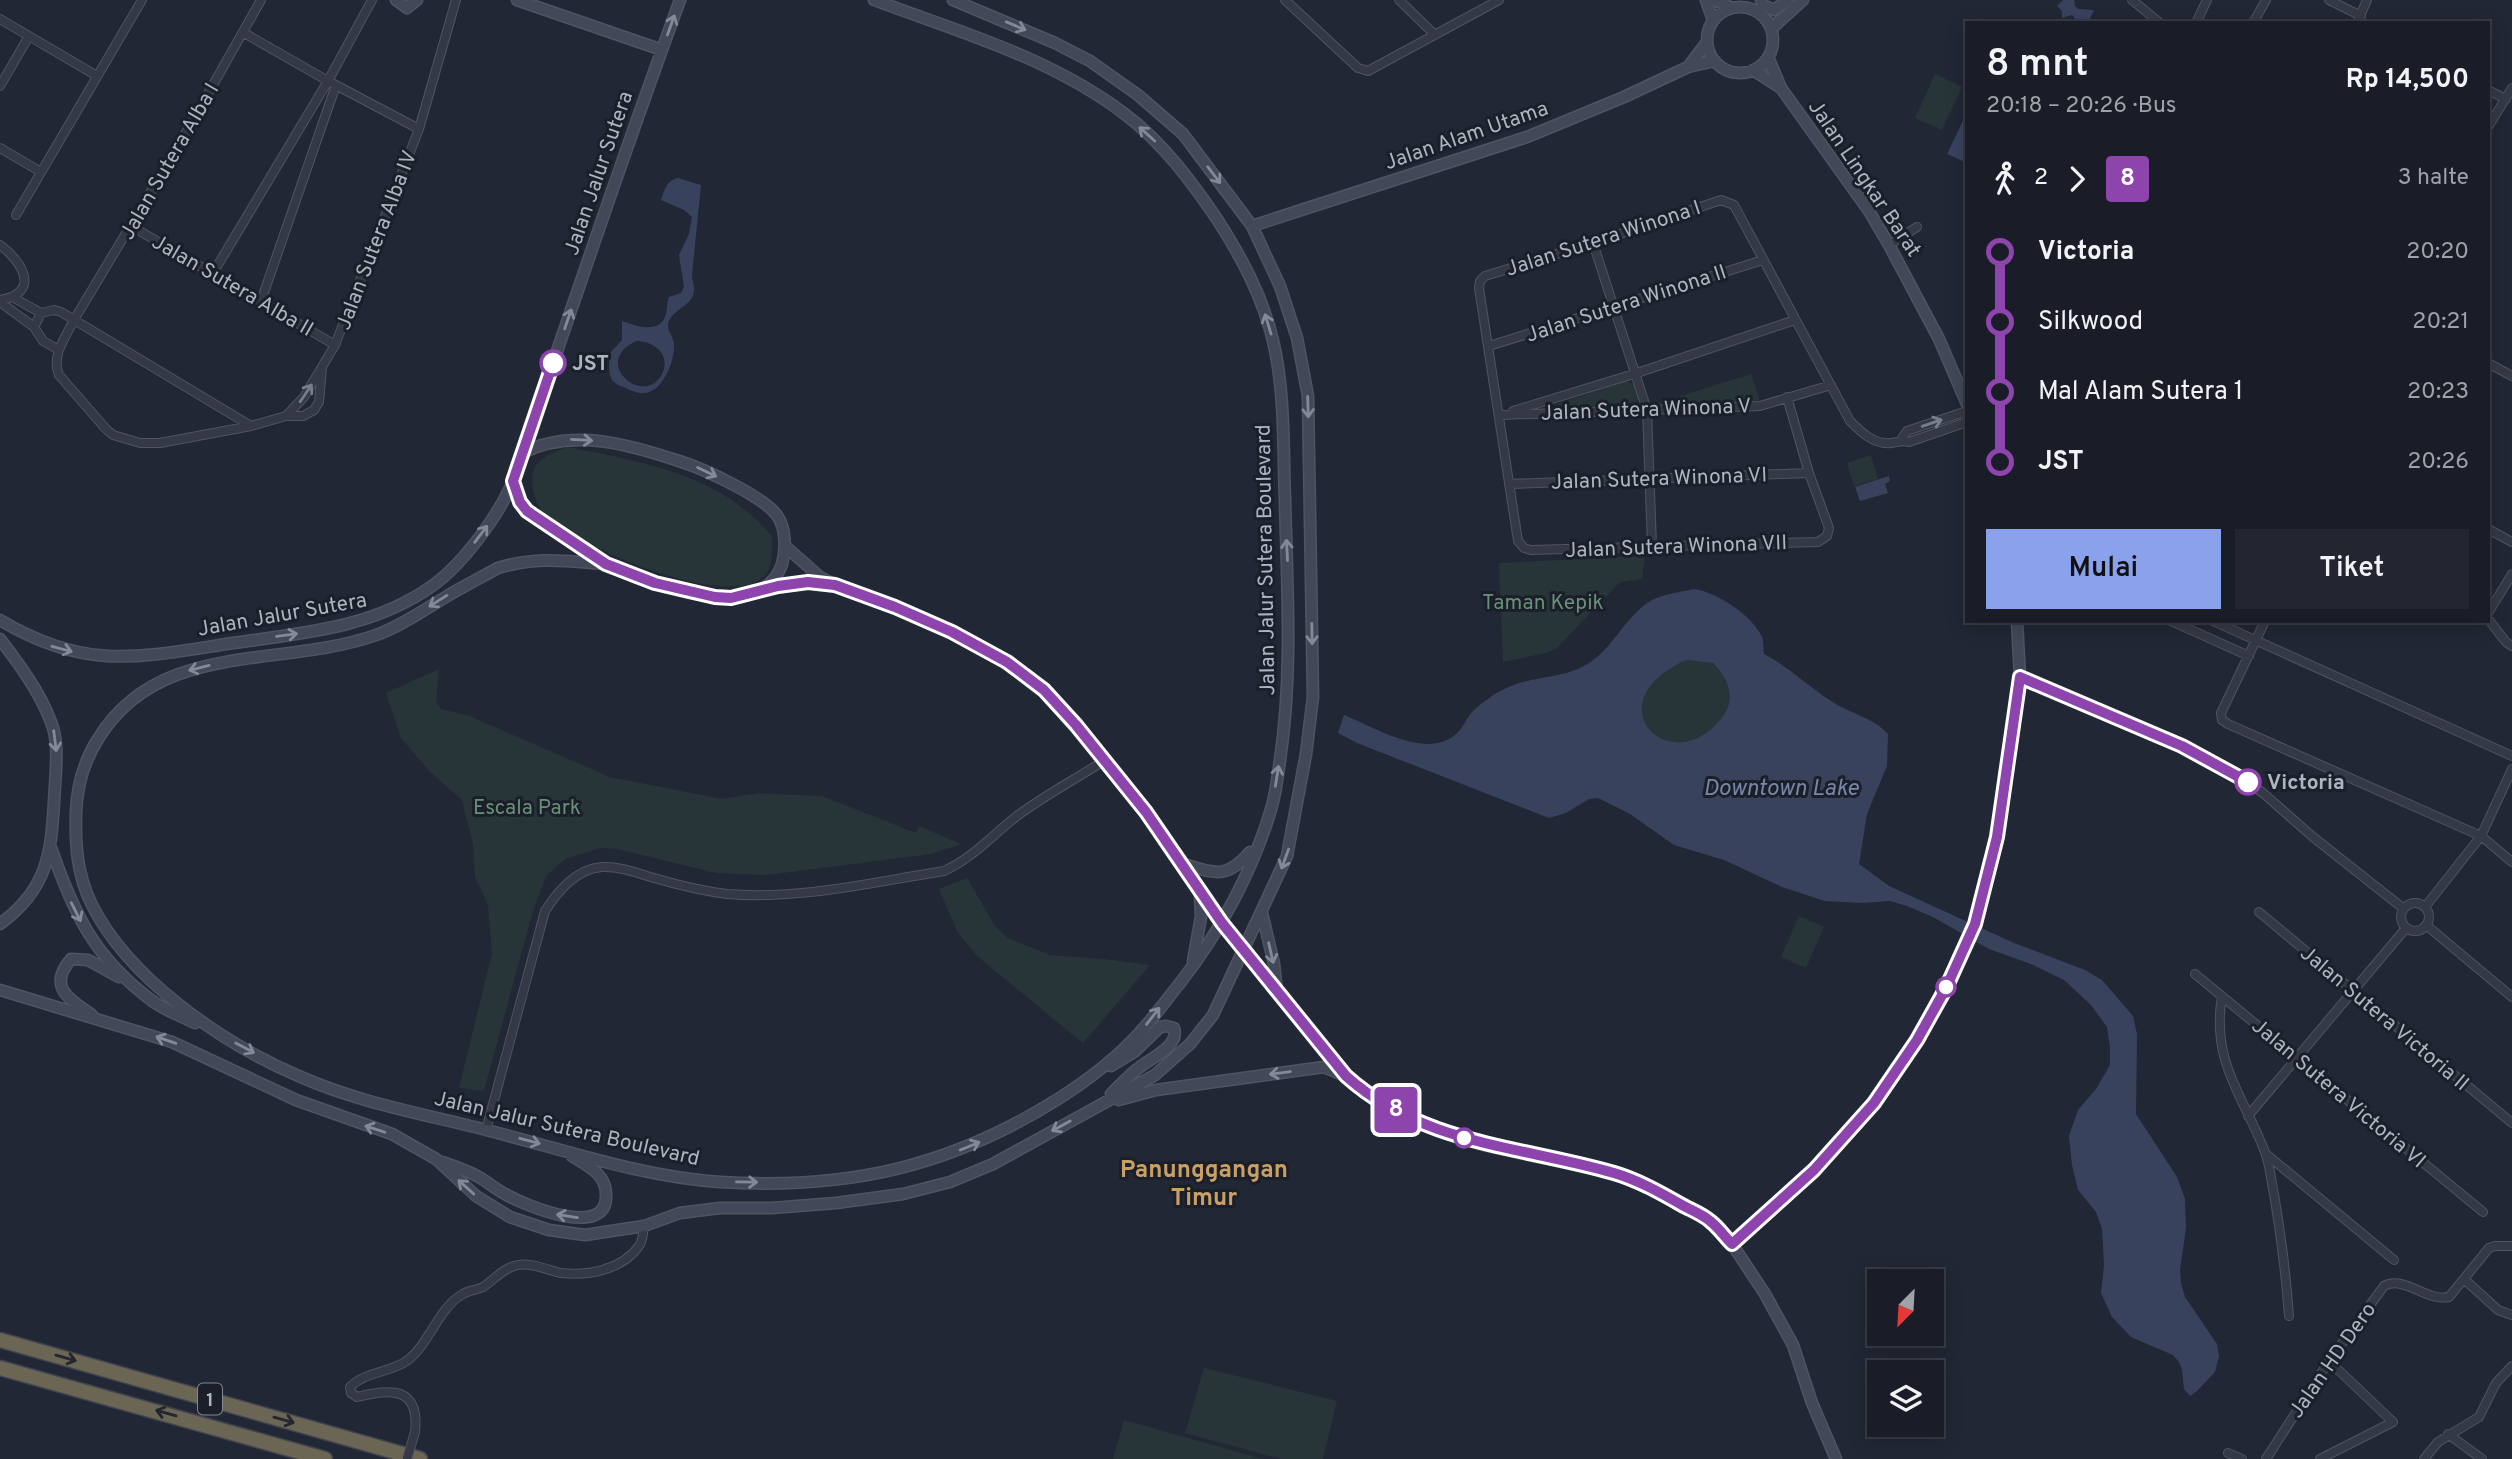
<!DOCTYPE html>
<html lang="id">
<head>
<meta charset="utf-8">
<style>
  body { margin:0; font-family:Overpass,sans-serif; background:#232630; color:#f1f3f6; height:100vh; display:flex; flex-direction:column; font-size:26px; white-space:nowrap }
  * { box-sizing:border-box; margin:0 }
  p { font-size:23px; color:#9fa2a8 }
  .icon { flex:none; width:38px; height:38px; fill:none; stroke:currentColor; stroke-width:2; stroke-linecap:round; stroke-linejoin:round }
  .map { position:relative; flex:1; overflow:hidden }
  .drawer { position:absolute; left:1965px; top:21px; width:525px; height:602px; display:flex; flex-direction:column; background:#1a1d28; border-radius:0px; box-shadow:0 4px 18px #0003,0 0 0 2px #383b45 }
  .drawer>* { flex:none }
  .badge { padding:0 14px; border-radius:5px; font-size:24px; line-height:46px }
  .needle { width:46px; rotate:204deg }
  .tools { position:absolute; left:1867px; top:1269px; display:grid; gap:14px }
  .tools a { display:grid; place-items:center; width:77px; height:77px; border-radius:0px; background:#1a1d28; box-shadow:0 4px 18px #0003,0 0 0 2px #383b45; font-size:35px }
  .map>.badge { position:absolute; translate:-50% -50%; box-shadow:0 0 0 4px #fff }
  .legs { display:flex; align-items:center; gap:10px; height:77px; padding:0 21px; font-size:23px }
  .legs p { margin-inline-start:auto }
  .overview { display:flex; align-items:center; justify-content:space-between; height:119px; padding:0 21px }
  h1 { font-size:38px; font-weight:600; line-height:52px }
  .button { display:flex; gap:14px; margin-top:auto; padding:14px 21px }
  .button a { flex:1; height:80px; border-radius:0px; background:#8aa1ec; color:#111; font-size:28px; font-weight:600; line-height:80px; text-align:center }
  .button a+a { background:#232630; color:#f1f3f6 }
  ul { padding:0 21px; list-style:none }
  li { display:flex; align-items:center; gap:24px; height:70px; font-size:26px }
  li i { display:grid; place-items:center; width:10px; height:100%; margin:0 9px; background:currentColor }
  li i::after { content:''; width:18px; height:18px; margin:-9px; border:5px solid; border-radius:50%; background:#1a1d28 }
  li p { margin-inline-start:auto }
  li:first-child i { background:linear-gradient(#0000 50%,currentColor 0) }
  li:last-child i { background:linear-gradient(currentColor 50%,#0000 0) }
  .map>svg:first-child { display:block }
  .green { fill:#273539 }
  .water { fill:#39425d; fill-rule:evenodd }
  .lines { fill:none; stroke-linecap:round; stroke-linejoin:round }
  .street-casing { stroke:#4f5460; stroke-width:10 }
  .secondary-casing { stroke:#4f5460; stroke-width:13 }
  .highway-casing { stroke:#3f4450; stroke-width:17 }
  .street { stroke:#353945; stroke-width:8 }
  .secondary { stroke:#434858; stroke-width:10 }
  .highway { stroke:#6b6553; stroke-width:14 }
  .street-bridge-casing { stroke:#4f5460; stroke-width:10; stroke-linecap:butt }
  .street-bridge { stroke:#353945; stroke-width:8 }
  .oneway { stroke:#848998 }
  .oneway2 { stroke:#787d8a }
  .oneway3 { stroke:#23262e }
  .line-1-casing { stroke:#fff; stroke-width:16 }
  .line-1 { stroke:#8e44ad; stroke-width:10 }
  .stop-1-dot { fill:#fff; stroke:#8e44ad; stroke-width:3.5 }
  .labels { text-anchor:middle; stroke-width:6; stroke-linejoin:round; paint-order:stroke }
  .shield { fill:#1b1f2a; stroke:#838794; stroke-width:2 }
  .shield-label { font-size:19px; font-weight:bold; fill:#afb4c2 }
  .street-label { font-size:21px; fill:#afb4c2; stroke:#1b1f2a }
  .stop-label { font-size:21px; font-weight:bold; fill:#afb4c2; stroke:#1b1f2a; text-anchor:start }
  .park-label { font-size:21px; fill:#699078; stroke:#1b1f2a }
  .water-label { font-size:23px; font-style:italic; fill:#7a86a8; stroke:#1b1f2a }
  .quarter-label { font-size:24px; font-weight:bold; fill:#c89f65; stroke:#1b1f2a }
</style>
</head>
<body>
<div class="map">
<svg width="2512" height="1459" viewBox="0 0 2512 1459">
  <rect width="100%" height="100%" fill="#222735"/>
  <path class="green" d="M1935,74L1962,87L1942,130L1915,118Z
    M1751,374L1760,401L1655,404Z
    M1627,381L1634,384L1639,399L1634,405L1555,407V405Z
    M567,447C644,462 719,474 772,536C772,550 774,567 763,577C728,610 581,548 549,519C542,514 537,504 535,497C525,465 541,457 567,447Z
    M1871,455L1878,479L1854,486L1847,463Z
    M1645,556L1642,579L1620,582L1557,648L1546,653L1503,662L1499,563Z
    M1686,660L1713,663C1727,678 1737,697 1723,716C1673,784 1590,704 1686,660Z
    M439,669L436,702L441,709L467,715L610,777L722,799L759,793L822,796L916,833L919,826L961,844L931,854L767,875L716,873L618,849L600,848L565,859L546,876L532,914L484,1091L459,1088L492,953L488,905L475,877L473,844L462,800L429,771L401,738L386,693Z
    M967,878L995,926L1008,938L1050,955L1104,959L1150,965L1083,1043L977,956L957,931L939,889Z
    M1799,916L1824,927L1806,968L1781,957Z
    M1204,1368L1337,1401L1323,1459H1281L1185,1433Z
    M1124,1420L1263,1459H1113Z"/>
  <path class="water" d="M2063,0H2074L2075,6L2078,9L2094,10L2088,23H2078L2072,15L2062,18V11L2057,6Z
    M1967,112V163L1947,154Z
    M678,178L701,185L692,275C692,281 695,286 694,291C693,305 676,308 670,319C664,329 673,334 674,344C675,356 668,375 660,384C650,396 638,395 626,388C621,386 616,385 612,380C608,372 609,362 610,353L622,340V321C636,326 660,335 666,314C667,308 667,303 669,297L681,293L684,287L679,255L689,234L692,217L684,210L661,200C665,189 666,181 678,178ZM636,341C653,341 670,353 663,372C647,410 589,363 636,341Z
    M1889,476L1890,481L1885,484L1888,493L1860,501L1855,487Z
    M1694,589C1717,592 1752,615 1762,637C1764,642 1763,650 1764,654C1789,667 1808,686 1831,701C1849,713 1874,718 1888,734L1887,766L1867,814L1859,864L1889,886L2014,943L2085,970L2102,980L2133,1016L2137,1034L2136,1114L2177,1177L2185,1199L2186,1228L2180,1270L2181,1283L2185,1297L2217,1344L2219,1356L2215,1372L2197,1391L2190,1396L2184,1389L2182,1370L2179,1362L2173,1355L2131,1337L2112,1317L2101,1293L2104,1265L2102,1229L2096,1212L2078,1190L2072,1165L2069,1136L2078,1110L2096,1089L2110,1065V1047L2107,1027L2091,1005L2064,980L2031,964L1989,949L1933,917L1907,906L1890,901L1862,903L1825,901L1782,887L1724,860L1674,845L1630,814L1598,798L1589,799L1566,813L1549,818L1357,743L1338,733L1344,715C1375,727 1430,763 1459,731C1464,726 1466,719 1471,713C1482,702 1496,692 1511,686C1538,675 1567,679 1592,661C1614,646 1628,613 1652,600C1663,594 1681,592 1694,589ZM1686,660L1713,663C1727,678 1737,697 1723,716C1673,784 1590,704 1686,660Z"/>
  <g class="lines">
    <defs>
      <path id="street" d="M261,0L180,143L74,320C65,338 51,356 59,375L106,429L113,435L140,443H160L251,426L286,416H303L314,410L319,402L322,368
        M1285,0L1358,68L1368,71L1499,0
        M1399,0L1435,35
        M2132,0L2160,23
        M2329,0L2361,16
        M0,19L97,76
        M2196,23L2207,0
        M2253,23L2266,0
        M2357,23L2367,0
        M244,33L328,81L372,0
        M0,86L29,36
        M2488,90L2506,99
        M2488,127L2512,88
        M0,148L41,172
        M16,215L142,0
        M131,226L335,345
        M1593,243L1647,410L1652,546
        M0,245C23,262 41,293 0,300
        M1889,245L1917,227
        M213,273L328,81L419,129
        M14,298L41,313
        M261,301L336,85
        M0,302L34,327
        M1489,346L1763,260
        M59,350L43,341L34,327L41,313L54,310L61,312L251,426
        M2488,363L2512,376
        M1787,397L1809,473L1829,528L1827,536L1818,542L1531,550L1524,548L1518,541L1479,288L1480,281L1485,276L1593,243L1721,200L1734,205L1850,421C1861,432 1874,445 1891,443C1898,442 1902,440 1909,442L1967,422
        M1513,411L1637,373L1795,320
        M1500,415L1760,406L1831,385
        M286,416L304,397L335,345L419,129L456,0
        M1901,440L1907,431L1967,411
        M1509,484L1809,473
        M2488,529L2512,542
        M2488,613L2512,574
        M2488,619L2506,642L2512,646
        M2171,621L2249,656
        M2213,621L2512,756
        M2265,621L2221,713L2222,720L2228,724L2481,836L2512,862
        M2020,677L2182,746L2232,772L2263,793L2313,837L2404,909
        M2401 917a14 14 0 1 1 28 0a14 14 0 1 1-28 0Z
        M2425,907L2481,836L2512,769
        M2259,912L2512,1123
        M2426,925L2512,997
        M2195,974L2483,1212
        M2222,996C2211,1062 2243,1095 2265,1152C2270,1165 2271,1181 2274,1194C2281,1235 2286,1275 2289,1316
        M2248,1116L2406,928
        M486,1130L545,911C558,891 576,869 602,867C620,866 637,873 654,878C678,885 702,891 727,894C800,900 873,882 944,871C973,858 992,835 1017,816C1045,795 1076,779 1105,760
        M2266,1154L2394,1260
        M2465,1280L2498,1310L2512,1315
        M415,1432C420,1387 391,1388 357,1397L351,1393L350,1387C366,1371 391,1373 408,1360C430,1343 438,1308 463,1294C469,1290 477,1290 483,1287C494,1280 501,1270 514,1266C530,1261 546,1270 561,1273C588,1276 622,1270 639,1246C643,1241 643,1232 644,1226
        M2448,1434L2482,1459
        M2228,1453L2242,1459
        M2266,1459L2329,1361L2384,1286C2404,1275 2427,1302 2449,1297L2489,1248L2495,1246H2512
        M2320,1459L2393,1422L2329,1361
        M2424,1459L2438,1442L2479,1417L2496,1383L2512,1366"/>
      <path id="secondary" d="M396,0L407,8L417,0
        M517,0L662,50
        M1706,0L1713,20
        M1715,0L1732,8
        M1761,0L1763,5L1774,10L1788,0
        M1707 40a33 33 0 1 1 66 0a33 33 0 1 1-66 0Z
        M1771,29L1803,0
        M1768,57L1781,88L1869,211L1889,245L1939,339L1967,404
        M1688,67L1707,42
        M1753,70L1781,88
        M1252,226L1527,137L1624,97L1688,67L1715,61
        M513,481C516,491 519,501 526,510C536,521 552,529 565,537C579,545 591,555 605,563C633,580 712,604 744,596C762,592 776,582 782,564C786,550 786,529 778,517C767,498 704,469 682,462C631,445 573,427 522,453
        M785,546L820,577L835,585L895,607L952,632L1007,661L1044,690L1146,812L1222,923L1277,993L1346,1076L1380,1103L1444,1131L1483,1145L1617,1174L1664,1195L1709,1220L1732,1244L1765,1294L1793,1345L1812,1403L1836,1459
        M606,564C566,561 537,556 498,568C480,578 462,587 444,598C422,611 401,626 376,635C280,669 159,639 98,739C84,761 77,787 76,812C75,844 77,874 91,903C128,979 225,1045 301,1077C362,1104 430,1115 494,1132C568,1151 643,1177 720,1182C847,1190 950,1167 1058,1099C1088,1080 1118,1057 1141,1031C1155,1016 1167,999 1180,983C1220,932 1254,869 1272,806C1276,791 1278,775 1280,760C1293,673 1287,586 1285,499C1283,448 1285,395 1274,345C1264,299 1242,258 1217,219C1191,181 1163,143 1126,115C1052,58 960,32 874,0
        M765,589L808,582L828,584
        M0,620C87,672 140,657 233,643C303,633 373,628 432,586C463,564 501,513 514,478C524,452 532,426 541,400C553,363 565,327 578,290C611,193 645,96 680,0
        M0,639C19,664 40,692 51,722C59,742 56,765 55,786C51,846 53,885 0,924
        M51,848C74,914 94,957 151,1000C164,1010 181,1016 195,1023
        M1183,864C1215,873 1226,880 1250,852
        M1262,913L1274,964L1277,993
        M1193,961L1201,917L1200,894
        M0,990L172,1042L296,1100L392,1134L436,1159L476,1196L510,1217L549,1230L585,1235L644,1226L680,1213L720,1208H772L836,1203L903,1194L950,1182L993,1164L1155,1075L1190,1044L1213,1015L1287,856L1306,754L1313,697L1308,396L1297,338L1280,286L1252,226L1183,134L1138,95L1090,61L1055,43L953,0
        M92,1015C69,999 47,987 71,959L88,960L119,977
        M1111,1094C1120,1085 1129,1075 1140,1067C1151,1058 1180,1046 1174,1028L1166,1026L1160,1027L1134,1052L1111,1066
        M1119,1100L1156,1090L1324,1067L1343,1075
        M442,1162C454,1166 466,1170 477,1176C487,1181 495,1189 505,1194C524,1205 609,1241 606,1194C606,1174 588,1166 572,1156
        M1732,1244L1814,1170L1884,1090L1917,1040L1963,952L1975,924L1997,837L2020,677L2017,621"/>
      <path id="highway" d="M0,1340L420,1459
        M0,1368L325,1459"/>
    </defs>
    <use href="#street" class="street-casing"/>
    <use href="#secondary" class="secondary-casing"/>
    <use href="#highway" class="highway-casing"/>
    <use href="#street" class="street"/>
    <use href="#secondary" class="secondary"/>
    <use href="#highway" class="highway"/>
    <defs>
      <path id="street-bridge" d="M407,1459L415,1432"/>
    </defs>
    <use href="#street-bridge" class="street-bridge-casing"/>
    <use href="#street-bridge" class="street-bridge"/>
  </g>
  <defs><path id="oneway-shaft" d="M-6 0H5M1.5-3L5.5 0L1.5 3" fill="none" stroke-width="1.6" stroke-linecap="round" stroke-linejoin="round" transform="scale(1.75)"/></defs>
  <g class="oneway">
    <use href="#oneway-shaft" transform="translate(671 25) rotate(-70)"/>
    <use href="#oneway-shaft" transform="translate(1016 26) rotate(23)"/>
    <use href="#oneway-shaft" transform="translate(1147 134) rotate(-138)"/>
    <use href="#oneway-shaft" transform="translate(1214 175) rotate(53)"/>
    <use href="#oneway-shaft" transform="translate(568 319) rotate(-71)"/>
    <use href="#oneway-shaft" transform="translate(1268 324) rotate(-107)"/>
    <use href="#oneway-shaft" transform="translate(1308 407) rotate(88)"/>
    <use href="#oneway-shaft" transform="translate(582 440) rotate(3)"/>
    <use href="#oneway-shaft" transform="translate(707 472) rotate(26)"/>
    <use href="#oneway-shaft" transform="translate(481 534) rotate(-53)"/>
    <use href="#oneway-shaft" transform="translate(1287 550) rotate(-93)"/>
    <use href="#oneway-shaft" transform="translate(438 601) rotate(148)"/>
    <use href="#oneway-shaft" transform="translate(1312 634) rotate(89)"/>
    <use href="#oneway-shaft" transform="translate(287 635) rotate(-8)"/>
    <use href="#oneway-shaft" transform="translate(62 649) rotate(15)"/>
    <use href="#oneway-shaft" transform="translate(199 668) rotate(166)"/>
    <use href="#oneway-shaft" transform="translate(55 741) rotate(83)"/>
    <use href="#oneway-shaft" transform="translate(1277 776) rotate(-81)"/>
    <use href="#oneway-shaft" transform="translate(1285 859) rotate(110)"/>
    <use href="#oneway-shaft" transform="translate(76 912) rotate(63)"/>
    <use href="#oneway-shaft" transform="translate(1271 953) rotate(77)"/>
    <use href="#oneway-shaft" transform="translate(1153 1016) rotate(-52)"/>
    <use href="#oneway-shaft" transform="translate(166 1040) rotate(-161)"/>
    <use href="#oneway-shaft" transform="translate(245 1048) rotate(28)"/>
    <use href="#oneway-shaft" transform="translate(1280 1073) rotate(172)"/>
    <use href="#oneway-shaft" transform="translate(1061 1126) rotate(151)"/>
    <use href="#oneway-shaft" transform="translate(375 1129) rotate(-162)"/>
    <use href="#oneway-shaft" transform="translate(530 1141) rotate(15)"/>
    <use href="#oneway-shaft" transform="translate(970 1146) rotate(-22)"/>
    <use href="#oneway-shaft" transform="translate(747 1182) rotate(1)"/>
    <use href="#oneway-shaft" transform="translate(466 1187) rotate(-138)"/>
    <use href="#oneway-shaft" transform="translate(567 1216) rotate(-171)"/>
  </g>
  <g class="oneway2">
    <use href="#oneway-shaft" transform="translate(306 393) rotate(-56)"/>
    <use href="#oneway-shaft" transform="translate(1932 423) rotate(-19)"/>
  </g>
  <g class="oneway3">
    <use href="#oneway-shaft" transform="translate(66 1358) rotate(16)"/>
    <use href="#oneway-shaft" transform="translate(166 1413) rotate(-164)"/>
    <use href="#oneway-shaft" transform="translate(284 1420) rotate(16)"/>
  </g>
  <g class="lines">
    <defs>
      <path id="line-1" d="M553,363L513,481L520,502L527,511L606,564L655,583L715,597L731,598L778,586L808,582L835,585L895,607L952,632L1007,662L1044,690L1076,725L1146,812L1222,923L1346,1076C1423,1145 1521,1146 1614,1173C1638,1180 1661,1193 1682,1205C1691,1210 1702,1214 1710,1221C1718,1227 1725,1237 1732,1244L1814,1170L1874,1103L1917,1040L1946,988L1975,924L1997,837L2020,677L2182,746L2248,782"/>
    </defs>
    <use href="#line-1" class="line-1-casing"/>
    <use href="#line-1" class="line-1"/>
  </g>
  <g class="stop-1-dot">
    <circle cx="553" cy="363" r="12"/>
    <circle cx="2248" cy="782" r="12"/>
    <circle cx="1946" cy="987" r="9"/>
    <circle cx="1464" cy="1138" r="9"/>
  </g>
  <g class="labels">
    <rect class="shield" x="198" y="1383.5" width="24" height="31" rx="5"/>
    <g class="shield-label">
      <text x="210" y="1406">1</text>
    </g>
    <g class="street-label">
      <text transform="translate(1466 135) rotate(-19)" y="7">Jalan Alam Utama</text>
      <text transform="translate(169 161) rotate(-60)" y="7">Jalan Sutera Alba I</text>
      <text transform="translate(598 173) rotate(-71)" y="7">Jalan Jalur Sutera</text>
      <text transform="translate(1865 178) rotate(56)" y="7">Jalan Lingkar Barat</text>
      <text transform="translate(1603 238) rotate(-18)" y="7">Jalan Sutera Winona I</text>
      <text transform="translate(376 240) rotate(-69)" y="7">Jalan Sutera Alba IV</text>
      <text transform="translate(233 285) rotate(30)" y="7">Jalan Sutera Alba II</text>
      <text transform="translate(1626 303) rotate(-18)" y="7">Jalan Sutera Winona II</text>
      <text transform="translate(1646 409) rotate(-2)" y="7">Jalan Sutera Winona V</text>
      <text transform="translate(1659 478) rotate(-2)" y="7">Jalan Sutera Winona VI</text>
      <text transform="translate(1676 546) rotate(-2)" y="7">Jalan Sutera Winona VII</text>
      <text transform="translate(1265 560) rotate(-91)" y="7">Jalan Jalur Sutera Boulevard</text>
      <text transform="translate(282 614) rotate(-10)" y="7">Jalan Jalur Sutera</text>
      <text transform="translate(2385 1018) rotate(40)" y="7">Jalan Sutera Victoria II</text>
      <text transform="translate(2339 1093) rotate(40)" y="7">Jalan Sutera Victoria VI</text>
      <text transform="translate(567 1128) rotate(13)" y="7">Jalan Jalur Sutera Boulevard</text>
      <text transform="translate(2332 1360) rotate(-55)" y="7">Jalan HD Dero</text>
    </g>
    <g class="stop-label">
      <text x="572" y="370">JST</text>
      <text x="2267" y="789">Victoria</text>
    </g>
    <g class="park-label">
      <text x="1543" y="609">Taman Kepik</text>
      <text x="527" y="814">Escala Park</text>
    </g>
    <g class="water-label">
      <text x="1781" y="795">Downtown Lake</text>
    </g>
    <g class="quarter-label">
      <text x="1204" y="1177">Panunggangan<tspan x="1204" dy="28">Timur</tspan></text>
    </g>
  </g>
</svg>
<div class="tools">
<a><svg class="needle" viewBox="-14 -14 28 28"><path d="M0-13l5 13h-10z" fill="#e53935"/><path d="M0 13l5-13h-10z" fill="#9fa2a8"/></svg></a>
<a><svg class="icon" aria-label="layers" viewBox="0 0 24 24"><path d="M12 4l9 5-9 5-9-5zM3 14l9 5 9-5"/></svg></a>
</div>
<b class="badge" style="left:1396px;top:1110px;background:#8e44ad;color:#fff">8</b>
<section class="drawer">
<div class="overview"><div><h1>8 mnt</h1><p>20:18 – 20:26 · Bus</p></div><b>Rp 14,500</b></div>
<div class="legs"><svg class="icon" aria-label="walk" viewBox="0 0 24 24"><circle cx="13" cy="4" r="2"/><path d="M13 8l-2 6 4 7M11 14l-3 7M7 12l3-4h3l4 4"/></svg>2<svg class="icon" aria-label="forward" viewBox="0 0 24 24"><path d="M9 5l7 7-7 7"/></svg><b class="badge" style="background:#8e44ad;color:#fff">8</b><p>3 halte</p></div>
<ul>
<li><i style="color:#8e44ad"></i><b>Victoria</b><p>20:20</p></li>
<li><i style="color:#8e44ad"></i><span>Silkwood</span><p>20:21</p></li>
<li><i style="color:#8e44ad"></i><span>Mal Alam Sutera 1</span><p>20:23</p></li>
<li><i style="color:#8e44ad"></i><b>JST</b><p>20:26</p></li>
</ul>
<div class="button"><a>Mulai</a><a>Tiket</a></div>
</section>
</div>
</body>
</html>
